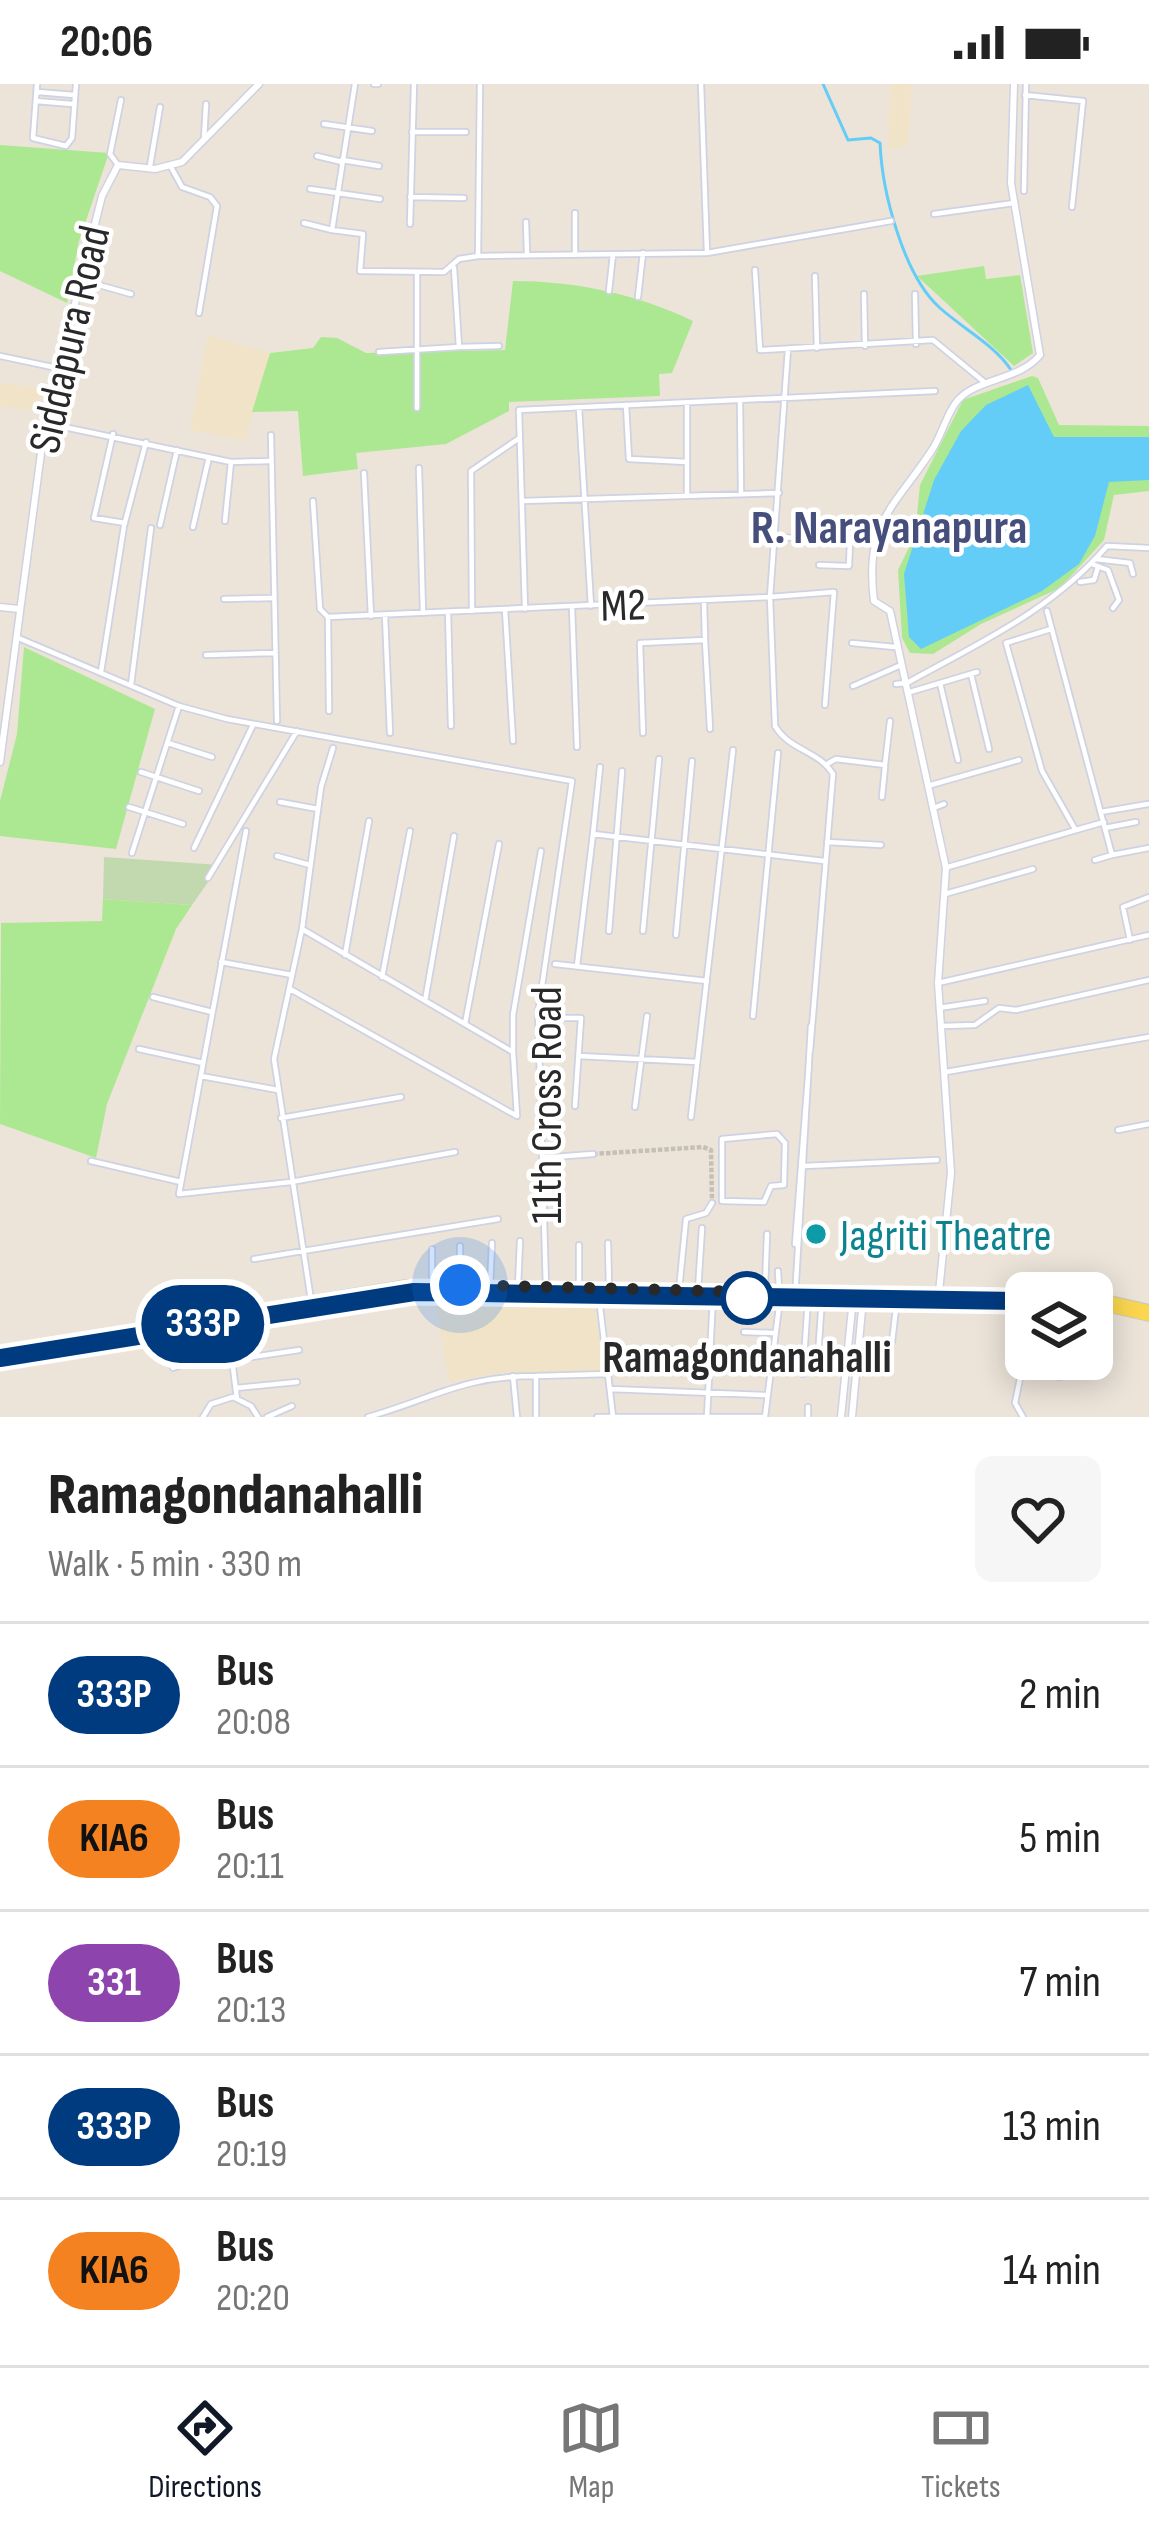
<!DOCTYPE html>
<html lang="en">
<head>
<meta charset="utf-8">
<style>
  body { margin:0; font-family:"Sofia Sans Condensed",sans-serif; background:#f6f6f6; color:#222; height:100vh; display:flex; flex-direction:column; font-size:45px; white-space:nowrap }
  * { box-sizing:border-box; margin:0 }
  p { font-size:39px; color:#767676 }
  .icon { flex:none; width:66px; height:66px; fill:none; stroke:currentColor; stroke-width:2; stroke-linecap:round; stroke-linejoin:round }
  .map { position:relative; height:1333px; overflow:hidden }
  .details { display:flex; flex-direction:column; background:#fff; flex:1 }
  .details>* { flex:none }
  .badge { padding:0 24px; border-radius:39px; font-size:42px; line-height:78px }
  .buttons { position:absolute; left:1005px; top:1188px; display:grid; gap:24px }
  .buttons a { display:grid; place-items:center; width:108px; height:108px; border-radius:18px; background:#fff; box-shadow:0 6px 30px #0003; font-size:60px }
  .you { position:absolute; width:60px; height:60px; margin:-30px; border:9px solid #fff; border-radius:50%; background:#1a73e8; box-shadow:0 0 0 18px #1a73e833 }
  .map>.badge { position:absolute; translate:-50% -50%; box-shadow:0 0 0 6px #fff }
  .round { display:grid; place-items:center; flex:none; width:126px; height:126px; border-radius:18px; background:#f6f6f6 }
  .overview { display:flex; align-items:center; justify-content:space-between; height:204px; padding:0 48px }
  h1 { font-size:57px; font-weight:800; line-height:90px }
  ul { padding:0; list-style:none }
  li { display:flex; align-items:center; gap:36px; height:144px; padding:0 48px; border-top:3px solid #e0e0e0 }
  li div { flex:1 }
  li b { display:block; font-size:45px }
  li em { font-style:normal }
  li .badge { min-width:132px; font-weight:700; text-align:center }
  .status { display:flex; justify-content:space-between; align-items:center; height:84px; padding:0 60px; background:#fff; direction:ltr }
  .status svg { height:33px; fill:currentColor }
  .tabs { display:flex; justify-content:space-around; align-items:center; height:168px; border-top:3px solid #e0e0e0; background:#fff; font-size:33px; color:#767676 }
  .tabs a { display:grid; justify-items:center; gap:6px }
  .tabs .active { color:#111827 }
  .map>svg:first-child { display:block }
  .education { fill:#f0e3c7 }
  .green { fill:#ace891 }
  .cemetery { fill:#c2d8af }
  .water { fill:#63cdf7 }
  .lines { fill:none; stroke-linecap:round; stroke-linejoin:round }
  .stream { stroke:#63cdf7; stroke-width:3 }
  .minor-tunnel { stroke:#c5bfb6; stroke-width:4.5; stroke-dasharray:4.5 2; stroke-linecap:butt }
  .minor-casing { stroke:#ced2e3; stroke-width:8 }
  .tertiary-casing { stroke:#ced2e3; stroke-width:9 }
  .primary-casing { stroke:#c7c7c7; stroke-width:10 }
  .minor { stroke:#fff; stroke-width:4.5 }
  .tertiary { stroke:#fff; stroke-width:6 }
  .primary { stroke:#fbd74f; stroke-width:8 }
  .line-casing { stroke:#fff; stroke-width:27 }
  .line { stroke:#003b80; stroke-width:18 }
  .walk { stroke:#292929; stroke-width:12; stroke-dasharray:0 21.6 }
  .culture-dot { fill:#0f9aa8; stroke:#fff; stroke-width:4.5 }
  .stop-dot { fill:#fff; stroke:#003b80; stroke-width:6 }
  .labels { text-anchor:middle; stroke-width:9; stroke-linejoin:round; paint-order:stroke }
  .street-label { font-size:45px; fill:#292929; stroke:#fff }
  .culture-label { font-size:45px; fill:#0d838f; stroke:#fff; text-anchor:start }
  .stop-label { font-size:45px; font-weight:bold; fill:#292929; stroke:#fff }
  .neighbourhood-label { font-size:48px; font-weight:bold; fill:#464e7c; stroke:#fff }
</style>
</head>
<body>
<div class="status"><b>20:06</b><svg viewBox="0 0 49 12"><path d="M0 12V9h3v3zM5 12V6h3v6zM10 12V3h3v9zM15 12V0h3v12zM26 1h20v11H26zM47 4h2v5h-2z"/></svg></div>
<div class="map">
<svg width="1149" height="1333" viewBox="0 0 1149 1333">
  <rect width="100%" height="100%" fill="#ece4d9"/>
  <path class="education" d="M890,0H911V20L907,62L888,65Z
    M208,251L270,269L245,356L190,346Z
    M0,299L42,305L37,327L0,322Z
    M435,1217H595L602,1287L499,1289L449,1298Z"/>
  <path class="green" d="M0,61L109,69L79,157L67,219L0,187Z
    M984,182L986,195L1020,191L1033,269L1014,282L917,192Z
    M513,197C575,197 637,210 693,237L672,289L659,290L660,312L509,318V327L446,360L356,369L358,385L303,392L298,327L252,328L270,269L313,264L321,253L337,254L366,269L505,266Z
    M1032,292L1038,294L1059,341L1149,342V407L1114,411L1104,456L1060,504L981,540L933,570L910,569L902,554L898,486L915,451L920,401L963,316Z
    M24,563L155,625L116,765L0,752V717L17,650Z
    M103,815L192,821L176,845L107,1020L96,1074L0,1040L1,839L102,837Z"/>
  <path class="cemetery" d="M104,773L220,781L192,821L103,815Z"/>
  <path class="water" d="M1028,301L1054,353H1149V396L1109,398L1095,452L1079,480L1042,507L921,565L909,553L904,490L934,396L961,347L986,321Z"/>
  <g class="lines">
    <path class="stream" d="M823,0L848,56L871,54L880,59C882,107 903,191 940,224C962,244 995,261 1011,286"/>
    <path class="minor-tunnel" d="M593,1070L703,1063L711,1066L712,1119"/>
    <defs>
      <path id="minor" d="M37,0L33,54L66,62L72,54L76,0
        M355,0L332,146L363,150L360,187L444,188L459,175L478,172
        M374,0H378
        M480,0L478,172L707,169L701,0
        M38,8L74,11
        M1025,11L1083,17L1072,123
        M36,17L72,20
        M324,40L372,47
        M412,48H466
        M204,55L206,20
        M317,72L342,78
        M342,76L379,82
        M118,81L110,70L121,16
        M150,82L160,23
        M171,83L182,103L210,113L217,122L199,229
        M310,105L380,115
        M1024,107L1026,0
        M410,113L464,114
        M575,129V170
        M934,130L1014,119
        M526,138L527,170
        M304,139L332,146
        M410,140L414,0
        M707,169L891,137
        M755,186L760,266L933,256L983,297
        M417,188V324
        M815,192L817,264
        M81,196L131,210
        M609,207L613,170
        M864,210L865,262
        M915,210L916,260
        M638,213L643,169
        M459,263L499,262
        M788,265L770,513L834,508L825,621
        M379,268L459,263L454,184
        M0,272L57,284
        M740,317L741,410
        M626,321L629,375L687,378
        M687,321V412
        M579,324L591,522
        M45,339L231,378L269,377
        M113,350L94,434L125,439
        M271,351L277,637
        M419,384L423,529
        M364,389L371,532
        M313,417L320,525L328,533L329,627
        M522,417L779,409
        M225,437L231,378
        M160,441L177,366
        M193,443L209,373
        M779,453L850,457L849,482L819,481
        M1096,475L1130,479L1133,490
        M1092,480L1108,486L1119,516L1113,524
        M1080,498L1094,496L1098,483
        M224,515L272,514
        M572,523L577,663
        M505,525L513,657
        M525,525L519,326L935,307
        M472,527L471,387L518,355
        M1047,527L1112,771L1149,764
        M448,528L451,642
        M385,531L390,649
        M328,533L770,513L775,642C790,667 818,666 833,690L810,967
        M1051,545L1006,559L1042,687L1075,745
        M16,553L179,622L227,635L572,697L538,929L546,1203
        M705,556L710,645
        M852,559L895,563
        M206,571L275,569
        M101,588L124,442L146,358
        M971,590L989,665
        M940,599L958,676
        M896,600L907,599C981,558 1052,526 1107,462L1149,464
        M131,601L151,444
        M853,602L901,581
        M910,608L977,588
        M643,649L640,559L705,556L704,519
        M168,659L212,673
        M827,680L836,675L885,681L890,637
        M600,683L593,750L824,777
        M141,688L199,707
        M931,701L1019,676
        M882,713L885,683
        M280,718L318,725
        M129,723L183,740
        M936,723L944,720
        M1101,728L1148,720
        M1105,744L1136,738
        M246,747L179,1110L291,1098L455,1068
        M827,758L881,761
        M194,764L253,641
        M132,769L179,622
        M277,772L310,781
        M1095,776L1112,771
        M948,783L1104,738
        M208,794L297,647
        M945,810L1033,785
        M609,847L622,687
        M643,847L659,675
        M676,851L692,677
        M1130,856L1123,823L1149,813
        M345,871L369,737
        M221,878L292,891
        M555,880L707,897
        M577,882L593,750
        M382,893L410,747
        M938,899L1149,851
        M290,905L517,1032L513,968L302,845
        M153,913L212,928
        M425,917L454,752
        M939,924L985,917
        M753,932L778,669
        M549,934H581L575,1022
        M465,940L499,760
        M942,942L975,941L999,924L1016,926L1149,896
        M139,965L203,979
        M513,968V931L541,767
        M579,972L697,978
        M946,988L1149,953
        M201,992L278,1006
        M635,1023L647,932
        M691,1033L733,666
        M281,1034L401,1013
        M1118,1046L1149,1040
        M777,1050L785,1059L784,1101L771,1102L764,1118L722,1117V1055Z
        M542,1073H554L556,1093
        M554,1073L593,1070
        M91,1077L181,1098
        M804,1082L937,1076
        M608,1159L609,1203
        M795,1160L809,980
        M579,1161V1203
        M432,1165V1201
        M254,1175L498,1135
        M778,1187L779,1204
        M460,1201V1162
        M490,1202L492,1159
        M518,1202L520,1157
        M765,1204L767,1150
        M679,1206L686,1135L706,1129L712,1119
        M698,1206L702,1144
        M599,1214L613,1333
        M795,1215L811,942
        M311,1216L274,975L302,845L321,703L333,664
        M227,1236L237,1315
        M744,1248L773,1249
        M892,1258L897,1216
        M607,1270L767,1282
        M233,1276L299,1266
        M173,1284L230,1264
        M817,1287L822,1214
        M1022,1287L1060,1293
        M803,1290L808,1214
        M513,1292L517,1333
        M236,1304L297,1298
        M610,1305L765,1311
        M203,1333L211,1320L233,1313L251,1322L258,1333
        M267,1333L292,1322
        M368,1333C434,1314 463,1292 536,1292
        M536,1333V1292L609,1290
        M597,1333H765
        M707,1333L713,1212
        M765,1333L780,1215
        M808,1333V1323
        M1023,1333L1015,1319L1026,1265"/>
      <path id="tertiary" d="M0,523L19,525
        M0,678L45,339L102,112L118,81L155,85L182,78L259,0
        M939,1208L951,1089L938,899L946,784L890,527L874,517C864,438 894,424 932,366C942,351 947,328 958,316C978,294 1020,296 1040,271L1011,99L1014,0
        M841,1333L853,1215
        M852,1333L863,1215"/>
      <path id="primary" d="M1092,1212L1149,1225
        M1092,1220L1149,1233
        M0,1267L407,1200L1026,1209
        M0,1274L414,1208L1026,1217"/>
    </defs>
    <use href="#minor" class="minor-casing"/>
    <use href="#tertiary" class="tertiary-casing"/>
    <use href="#primary" class="primary-casing"/>
    <use href="#minor" class="minor"/>
    <use href="#tertiary" class="tertiary"/>
    <use href="#primary" class="primary"/>
  </g>
  <g class="lines">
    <defs>
      <path id="line" d="M0,1274L414,1208L1026,1217"/>
    </defs>
    <use href="#line" class="line-casing"/>
    <use href="#line" class="line"/>
    <path class="walk" d="M460,1201L755,1208V1214H747"/>
  </g>
  <circle class="culture-dot" cx="816" cy="1150" r="12"/>
  <circle class="stop-dot" cx="747" cy="1214" r="24"/>
  <g class="labels">
    <g class="street-label">
      <text transform="translate(68 255) rotate(-77)" y="16">Siddapura Road</text>
      <text transform="translate(623 520) rotate(-2)" y="16">M2</text>
      <text transform="translate(545 1021) rotate(-90)" y="16">11th Cross Road</text>
    </g>
    <g class="culture-label">
      <text x="840" y="1166">Jagriti Theatre</text>
    </g>
    <g class="stop-label">
      <text x="747" y="1288">Ramagondanahalli</text>
    </g>
    <g class="neighbourhood-label">
      <text x="889" y="459">R. Narayanapura</text>
    </g>
  </g>
</svg>
<div class="buttons">
<a><svg class="icon" aria-label="layers" viewBox="0 0 24 24"><path d="M12 4l9 5-9 5-9-5zM3 14l9 5 9-5"/></svg></a>
</div>
<div class="you" style="left:460px;top:1201px"></div>
<b class="badge" style="left:203px;top:1240px;background:#003b80;color:#fff">333P</b>
</div>
<section class="details">
<div class="overview"><div><h1>Ramagondanahalli</h1><p>Walk · 5 min · 330 m</p></div><a class="round"><svg class="icon" aria-label="heart" viewBox="0 0 24 24"><path d="M12 20l-8-8c-3-5 5-10 8-4 3-6 11-1 8 4z"/></svg></a></div>
<ul>
<li><span class="badge" style="background:#003b80;color:#fff">333P</span><div><b>Bus</b><p>20:08</p></div><em>2 min</em></li>
<li><span class="badge" style="background:#f58220;color:#111">KIA6</span><div><b>Bus</b><p>20:11</p></div><em>5 min</em></li>
<li><span class="badge" style="background:#8e44ad;color:#fff">331</span><div><b>Bus</b><p>20:13</p></div><em>7 min</em></li>
<li><span class="badge" style="background:#003b80;color:#fff">333P</span><div><b>Bus</b><p>20:19</p></div><em>13 min</em></li>
<li><span class="badge" style="background:#f58220;color:#111">KIA6</span><div><b>Bus</b><p>20:20</p></div><em>14 min</em></li>
</ul>
</section>
<nav class="tabs">
<a class="active"><svg class="icon" aria-label="directions" viewBox="0 0 24 24"><path d="M12 3l9 9-9 9-9-9zM9 14v-3h6M13 9l2 2-2 2"/></svg>Directions</a>
<a><svg class="icon" aria-label="map" viewBox="0 0 24 24"><path d="M3 6l6-2 6 2 6-2v14l-6 2-6-2-6 2zM9 4v14M15 6v14"/></svg>Map</a>
<a><svg class="icon" aria-label="tickets" viewBox="0 0 24 24"><path d="M3 7h18v10H3zM15 7v10"/></svg>Tickets</a>
</nav>
</body>
</html>
